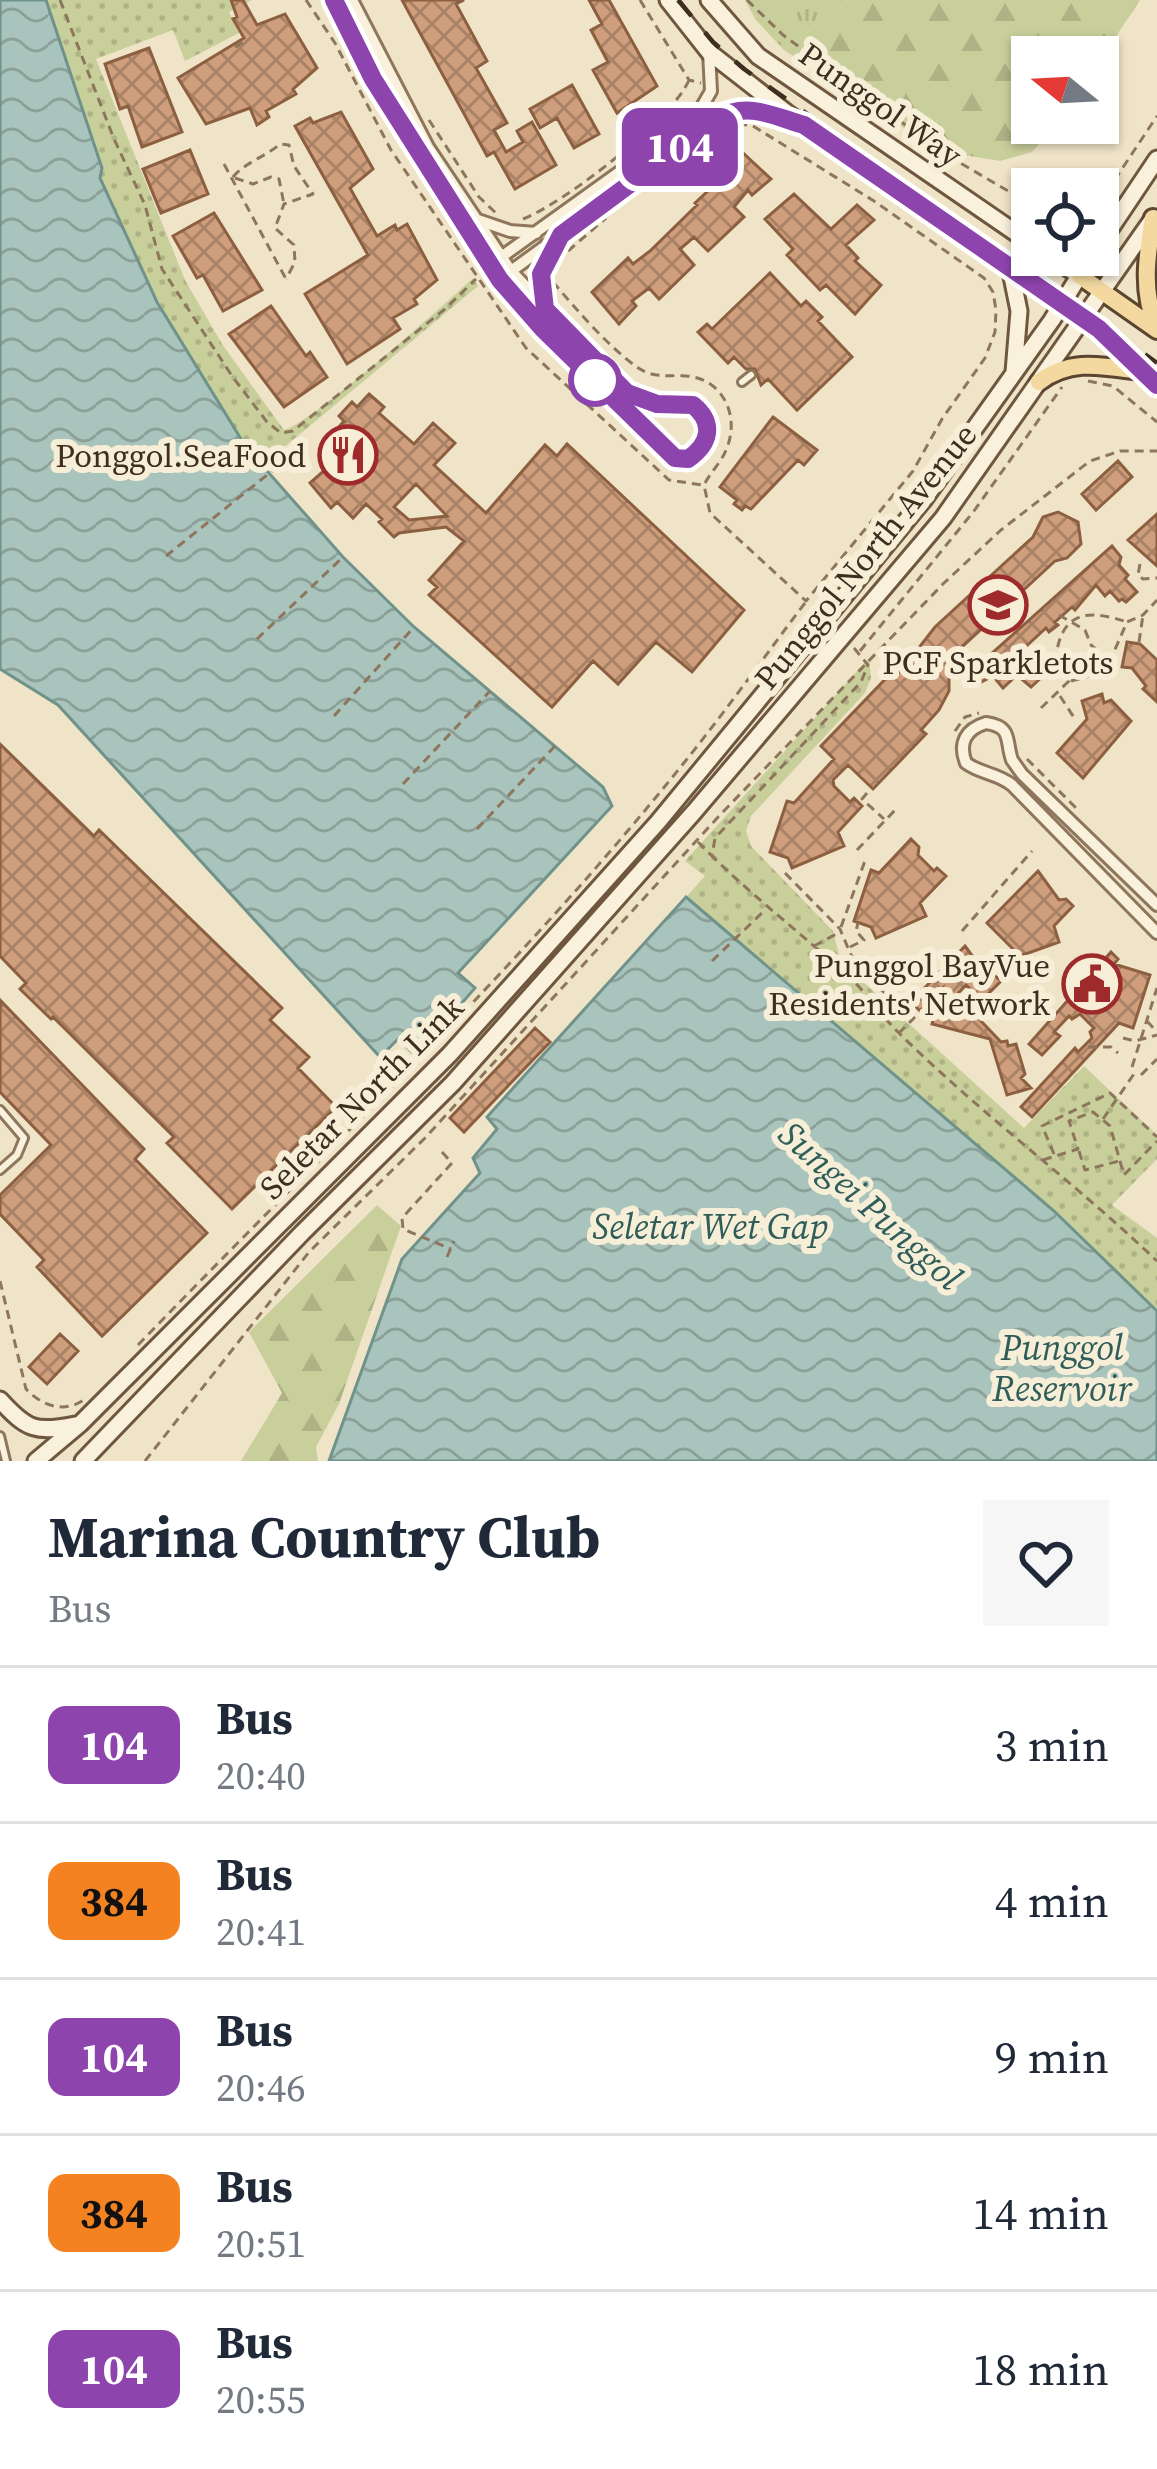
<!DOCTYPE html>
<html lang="en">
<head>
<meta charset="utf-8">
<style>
  body { margin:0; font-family:"Source Serif 4",serif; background:#f6f6f7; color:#1f2937; height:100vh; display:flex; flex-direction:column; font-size:45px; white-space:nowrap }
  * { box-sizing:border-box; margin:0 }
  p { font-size:39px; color:#747a83 }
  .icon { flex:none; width:66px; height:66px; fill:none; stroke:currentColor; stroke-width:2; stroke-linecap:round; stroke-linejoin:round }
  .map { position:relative; height:1461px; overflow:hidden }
  .sheet { display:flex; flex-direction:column; background:#fff; flex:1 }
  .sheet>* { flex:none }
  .badge { padding:0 24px; border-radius:18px; font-size:42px; line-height:78px }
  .needle { width:78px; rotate:288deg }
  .fabs { position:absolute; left:1011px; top:36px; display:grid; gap:24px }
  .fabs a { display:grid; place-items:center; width:108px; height:108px; border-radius:0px; background:#fff; box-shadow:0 3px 9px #0004; font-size:60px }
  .map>.badge { position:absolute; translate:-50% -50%; box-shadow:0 0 0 6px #fff }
  .round { display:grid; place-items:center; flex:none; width:126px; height:126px; border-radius:0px; background:#f6f6f7 }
  .summary { display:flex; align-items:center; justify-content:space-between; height:204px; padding:0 48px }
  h1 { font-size:57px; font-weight:700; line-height:90px }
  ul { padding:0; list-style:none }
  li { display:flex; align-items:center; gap:36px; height:156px; padding:0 48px; border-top:3px solid #e0e1e3 }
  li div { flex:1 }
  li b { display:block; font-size:45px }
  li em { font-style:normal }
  li .badge { min-width:132px; font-weight:700; text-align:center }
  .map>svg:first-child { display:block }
  .grass { fill:url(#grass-tufts) }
  .forest { fill:url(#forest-firs) }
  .park { fill:url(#park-dots) }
  .water { fill:url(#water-waves); stroke:#6f938a; stroke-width:3 }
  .building { fill:url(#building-cross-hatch); stroke:#8d5f41; stroke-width:3; fill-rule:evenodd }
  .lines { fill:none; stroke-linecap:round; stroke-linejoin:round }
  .service-casing { stroke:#8d765c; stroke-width:12 }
  .minor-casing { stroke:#8d765c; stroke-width:16 }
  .secondary-casing { stroke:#6f573f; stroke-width:21 }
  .primary-casing { stroke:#5b4430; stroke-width:22 }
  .path { stroke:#8d765c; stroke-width:3; stroke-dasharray:9 6; stroke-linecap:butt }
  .service { stroke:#faf1dc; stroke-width:6 }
  .minor { stroke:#faf1dc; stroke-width:10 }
  .secondary { stroke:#faf1dc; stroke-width:15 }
  .primary { stroke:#f3d9a0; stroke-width:16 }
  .rail { stroke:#3d2e20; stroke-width:4.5; stroke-dasharray:21 21; stroke-linecap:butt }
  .line-casing { stroke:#fff; stroke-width:27 }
  .line { stroke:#8e44ad; stroke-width:18 }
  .stop-dot { fill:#fff; stroke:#8e44ad; stroke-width:6 }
  .labels { text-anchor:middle; stroke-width:12; stroke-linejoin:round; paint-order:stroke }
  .street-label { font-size:33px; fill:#3d2e20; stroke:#f7eed8 }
  .poi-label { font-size:33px; fill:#3d2e20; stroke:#f7eed8; text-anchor:end }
  .water-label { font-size:36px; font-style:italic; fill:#2f5d5a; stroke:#f7eed8 }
</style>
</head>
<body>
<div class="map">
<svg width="1157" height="1461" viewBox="0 0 1157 1461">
  <defs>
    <pattern id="grass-tufts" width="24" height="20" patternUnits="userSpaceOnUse" patternTransform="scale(3)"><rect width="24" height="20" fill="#c9cf9b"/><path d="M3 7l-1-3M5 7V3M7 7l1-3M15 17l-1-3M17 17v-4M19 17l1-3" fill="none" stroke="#aeb285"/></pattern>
    <pattern id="forest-firs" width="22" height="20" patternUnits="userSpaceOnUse" patternTransform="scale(3)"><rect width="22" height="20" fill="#c9cf9b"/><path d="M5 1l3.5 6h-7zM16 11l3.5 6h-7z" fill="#aeb285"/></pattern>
    <pattern id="park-dots" width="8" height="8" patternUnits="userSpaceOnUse" patternTransform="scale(3)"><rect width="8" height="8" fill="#c9cf9b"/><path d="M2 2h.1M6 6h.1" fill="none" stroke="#aeb285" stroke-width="1.8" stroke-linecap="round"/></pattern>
    <pattern id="water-waves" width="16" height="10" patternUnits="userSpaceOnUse" patternTransform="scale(3)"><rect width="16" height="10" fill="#a9c4bc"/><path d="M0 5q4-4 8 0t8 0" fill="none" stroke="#8ba098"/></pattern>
    <pattern id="building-cross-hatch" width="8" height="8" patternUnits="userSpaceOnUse" patternTransform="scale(3)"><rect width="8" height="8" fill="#cf9f7d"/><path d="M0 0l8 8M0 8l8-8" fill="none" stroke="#a98266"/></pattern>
  </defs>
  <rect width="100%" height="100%" fill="#f0e4c8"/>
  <path class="grass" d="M745,0H849L784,50L755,19Z"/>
  <path class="forest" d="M849,0H1140L1098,64V57H1032V123H1058L1032,152L1000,161L939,151L784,50Z
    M377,1205L401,1226L339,1404L316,1447L318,1461H241L282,1393L249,1332Z"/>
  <path class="park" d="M46,0H252L229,12L239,33L185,61L173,30L96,59L185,280L222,344L284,430C312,423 444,305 473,278L478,286L264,464C245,445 234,425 219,403C172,331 133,257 100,178L102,167Z
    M869,658L871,678L865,693L751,816L746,831L751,846L833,931L841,962L1024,1128L1084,1066L1157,1135V1159L1112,1205L1157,1238V1311L1054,1211L686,897L705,876L685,861Z"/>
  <path class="water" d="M0,0H46L102,168L100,178L157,302L246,447L343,557L414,627L603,787L612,806L458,973L475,988L416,1056L398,1039L380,1057L58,705L0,669Z
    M686,897L1054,1211L1157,1311V1461H329L402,1259L480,1173L473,1158L497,1129L487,1117Z"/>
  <path class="building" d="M231,0H243L257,25L285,14L317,68L293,89L296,94L266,111L269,117L257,125L250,108L206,124L178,78L244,38L233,19L237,17Z
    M402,0H464L456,4L487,61L476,68L507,123L494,130L506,152L523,142L517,131L532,122L556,165L515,189L494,152L487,156Z
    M589,0H609L657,86L617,113L593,70L608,62L591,30L602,24Z
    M149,48L182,132L142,147L128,106L120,109L105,64Z
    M572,85L599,134L574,148L557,118L540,128L530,109Z
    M341,112L373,169L350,188L377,236L395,225L397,230L407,224L437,280L414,299L417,304L393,318L400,329L347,364L305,294L368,255L295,126L310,118L313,123Z
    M190,150L208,194L161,213L143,169Z
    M741,151L771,179L752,195L748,190L734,207L744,217L708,251L694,237L680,249L694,265L659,299L649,288L632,301L636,306L619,324L592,292L628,258L633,264L650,251L697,205L695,203L710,189L705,184Z
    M794,194L831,229L857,205L874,220L846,245L858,258L855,261L881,285L855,314L826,285L820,290L787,255L793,249L765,219Z
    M214,213L262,290L223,311L203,275L197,278L173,236Z
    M770,273L801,306L806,301L822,317L818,321L852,357L797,410L768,379L761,385L755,369H746L734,357L728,363L698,332L707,324L712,329Z
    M271,306L306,356L310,352L327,377L284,407L229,334Z
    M369,394L384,407L379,413L414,444L433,423L455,443L434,465L486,513L545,445L557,456L567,444L744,610L692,672L656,642L618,684L593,661L552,707L429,595L437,587L429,580L464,541L446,527L399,533L394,537L379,522L382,519L366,504L353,518L337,502L331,508L310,483L326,469L325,445L336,444L337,429L344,421L339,416L352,402L357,407ZM416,484L447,516L409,520L394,507Z
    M773,417L817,450L804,465L798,460L751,509L745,506L742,510L734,504L737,500L720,487Z
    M1118,461L1132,477L1096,510L1082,494Z
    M1058,512L1078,522L1081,544L1067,558L1055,561L949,659V691L939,710L921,730L926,734L873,789L848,765L833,780L834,786L850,802L854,798L862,806L838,832L844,846L792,868L788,858L770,852L787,801L794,803L834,759L821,746L896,668L900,672L935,627L1033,537L1043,517Z
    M1157,514V566L1128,540Z
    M1112,546L1121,557L1119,565L1128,575L1125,579L1137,592L1126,602L1122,599L1119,601L1110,591L1105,596L1096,585L1075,610L1072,607L1055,622L1058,625L1049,632L1046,628L1020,652L1042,677L1031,687L1017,675L1003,688L993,676L981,682L972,671Z
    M1127,642L1140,644L1157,660V702L1143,689L1146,686L1132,668L1122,667Z
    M1102,694L1104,703L1111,700L1131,721L1083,778L1057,753L1087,719L1082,701Z
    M0,744L94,836L99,830L282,1008L270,1020L309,1057L298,1068L336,1107L232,1209L167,1143L174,1137L53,1017L51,1019L20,989L26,983L0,956Z
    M911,839L919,847L918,855L934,871L937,868L946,876L920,903L926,916L876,938L871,927L854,921L871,870L879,873Z
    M1038,871L1059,900L1066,899L1073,906L1054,926L1059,942L1020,956L987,923Z
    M965,946L986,975L993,974L1001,981L982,1000L966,985L947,1005L982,1015L980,1020L1001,1042L1007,1041L1008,1046L1016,1044L1025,1074L1021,1078L1031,1088L1007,1095L990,1039L932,1024L942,989L920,1011L911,1002Z
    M1111,952L1118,959L1114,964L1150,975L1133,1028L1119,1023L1032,1117L1021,1107L1075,1048L1078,1052L1092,1038L1090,1032L1094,1028L1080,1014L1072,1019L1069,1016L1054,1032L1060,1036L1042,1055L1029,1044Z
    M0,1000L144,1149L135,1159L207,1233L102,1336L37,1267L44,1260L0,1214V1195L51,1145L0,1092Z
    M535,1028L550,1042L464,1132L450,1118Z
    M60,1334L78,1351L47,1384L29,1367Z"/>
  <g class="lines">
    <defs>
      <path id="service" d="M742,382L751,375
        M0,1110L24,1138L17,1155L0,1170
        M0,1436L6,1461"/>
      <path id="minor" d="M334,0L373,79L500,280L534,320L671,455L684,460L701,449L709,431L697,407L682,403L657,404L627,393L511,271L428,147L352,0
        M478,220L510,231L536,233
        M497,260L696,117L711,91L709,52
        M507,274L728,113L755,110L794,122
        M545,305L541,274L559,239
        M1157,905L1024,776C1022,775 1013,761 1012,760C1005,740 1013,727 986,723C966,729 958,743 966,763C981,774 997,773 1012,785L1157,933"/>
      <path id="secondary" d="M668,0L709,52L787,113L1062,304
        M709,0L758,56L1032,244
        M1098,247L1157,159
        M1048,255L1080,276
        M1010,267L1019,311L1014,372
        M0,1400C27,1430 36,1433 75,1425
        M36,1461L80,1424L450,1054L658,822L925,498L1052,320L1092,255
        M83,1461L302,1233L453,1083L694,812L943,518L1152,220"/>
      <path id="primary" d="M1153,218C1147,256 1141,292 1157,327
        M1080,276L1157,330
        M1062,304L1098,329L1157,385
        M1039,382C1071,358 1102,366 1140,371"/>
    </defs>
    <use href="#service" class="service-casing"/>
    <use href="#minor" class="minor-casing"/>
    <use href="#secondary" class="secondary-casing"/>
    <use href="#primary" class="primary-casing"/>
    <path class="path" d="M60,0L114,139L145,205L162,269L232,376L267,422L281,433L293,431L445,309L476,279
      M306,0L335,43L391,150L526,348L669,480L702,485
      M640,0L689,80L701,83
      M747,0L783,35L945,154L1032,205
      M235,47L245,41
      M429,120L479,197L497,214
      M224,164L286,279
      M233,177C244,163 265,157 280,144L289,145L294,166L313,194L284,204L275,228L294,245L295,262L286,279
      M235,178L253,184L271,177L279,179L284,204
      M1098,205L1157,116
      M523,219C563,204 673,119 689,80
      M568,251L606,218
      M553,282C575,308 611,350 640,369C654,378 670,375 686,376C721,378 739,413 728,445C723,461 711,471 704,485L710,513L806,601L913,471L942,419L985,358L995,332L996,310L993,292L984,278L874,201L753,126L741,124L725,131
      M1088,381L1113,386L1157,422
      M166,556L272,471
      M1140,564L1138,575L1143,579L1157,578
      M1059,615L1085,630L1091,645L1110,661
      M257,639L343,557
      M1139,642L1143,615
      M854,648L868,665L861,682L715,838L712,856C754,897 800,933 844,972C865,990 880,1015 900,1034C981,1114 1074,1182 1157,1261
      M860,651L974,511L1062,387
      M1071,681L1105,672L1127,622L1143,615L1157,600
      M1060,696L1075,719
      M1041,708L1069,681L1057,650C1065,608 1094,611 1127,622
      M334,716L414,627
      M955,731L965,717L979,713
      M1027,759L1080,812
      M403,784L490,691
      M867,793L862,799L884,819
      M477,829L555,746
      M698,842L712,856
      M857,850L897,808
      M785,873L840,929L857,969L914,1018L900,1032
      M841,927L866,858
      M962,931L1032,851
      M814,946L842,931
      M850,947L864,940L856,931L858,923
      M712,961L765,910
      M1147,1021L1157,1032
      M1123,1038L1135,1041L1157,1035
      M1088,1047H1111L1118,1053
      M1132,1067L1157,988
      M1141,1075L1157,1059
      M1103,1119L1136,1071
      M1079,1151L1085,1170L1119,1161
      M442,1152L452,1163L402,1218L403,1229L451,1249
      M1054,1154L1042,1126L1110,1093L1157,1137
      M1043,1160L1078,1149L1069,1121L1093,1112L1110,1126L1124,1175L1157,1141
      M447,1257L454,1241
      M0,1281L26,1389C42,1406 65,1414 85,1399
      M138,1345C322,1154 517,971 683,764C725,712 764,657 805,603
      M145,1461L309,1252L425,1138L719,816L944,583L1001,530L1090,461L1120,451H1157"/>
    <use href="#service" class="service"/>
    <use href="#minor" class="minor"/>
    <use href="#secondary" class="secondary"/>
    <use href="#primary" class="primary"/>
    <path class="rail" d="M678,0L713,42L744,69L1157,363"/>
  </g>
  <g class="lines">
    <defs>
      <path id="line" d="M334,0L373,79L500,280L543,329L675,458L688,459C710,444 715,423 693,405L657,404L627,393L545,309L541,274L561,235L719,118C747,101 776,117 804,125L1099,329L1157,385"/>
    </defs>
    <use href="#line" class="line-casing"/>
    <use href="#line" class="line"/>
  </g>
  <defs>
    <symbol id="restaurant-ring" viewBox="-11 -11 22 22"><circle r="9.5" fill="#f7eed8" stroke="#9e2a2b" stroke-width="1.5"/><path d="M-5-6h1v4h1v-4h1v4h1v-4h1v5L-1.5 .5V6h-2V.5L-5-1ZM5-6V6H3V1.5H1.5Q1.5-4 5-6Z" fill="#9e2a2b"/></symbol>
    <symbol id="school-ring" viewBox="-11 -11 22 22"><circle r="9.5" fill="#f7eed8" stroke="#9e2a2b" stroke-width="1.5"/><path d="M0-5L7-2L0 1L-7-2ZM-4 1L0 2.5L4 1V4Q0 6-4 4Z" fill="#9e2a2b"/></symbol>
    <symbol id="civic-ring" viewBox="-11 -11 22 22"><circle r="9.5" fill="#f7eed8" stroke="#9e2a2b" stroke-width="1.5"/><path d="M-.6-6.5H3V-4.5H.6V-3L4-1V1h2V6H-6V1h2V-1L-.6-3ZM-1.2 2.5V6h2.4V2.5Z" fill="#9e2a2b"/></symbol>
  </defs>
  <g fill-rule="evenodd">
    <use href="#restaurant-ring" x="315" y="422" width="66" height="66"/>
    <use href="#school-ring" x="965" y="572" width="66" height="66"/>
    <use href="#civic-ring" x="1059" y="951" width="66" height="66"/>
  </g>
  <circle class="stop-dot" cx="595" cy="380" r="24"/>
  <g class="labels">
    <g class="street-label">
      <text transform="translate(881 104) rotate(35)" y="12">Punggol Way</text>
      <text transform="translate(865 556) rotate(-51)" y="12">Punggol North Avenue</text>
      <text transform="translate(361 1097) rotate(-45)" y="12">Seletar North Link</text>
    </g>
    <g class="poi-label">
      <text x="306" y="467">Ponggol.SeaFood</text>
      <text x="998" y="674" text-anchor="middle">PCF Sparkletots</text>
      <text x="1050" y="977">Punggol BayVue<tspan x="1050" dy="38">Residents' Network</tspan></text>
    </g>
    <g class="water-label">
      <text transform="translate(871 1205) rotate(42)" y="13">Sungei Punggol</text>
      <text x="710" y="1239">Seletar Wet Gap</text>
      <text x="1062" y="1360">Punggol<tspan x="1062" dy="41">Reservoir</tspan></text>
    </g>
  </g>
</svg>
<div class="fabs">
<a><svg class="needle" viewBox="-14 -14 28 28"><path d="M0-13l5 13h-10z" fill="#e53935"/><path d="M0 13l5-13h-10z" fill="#747a83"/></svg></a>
<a><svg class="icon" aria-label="locate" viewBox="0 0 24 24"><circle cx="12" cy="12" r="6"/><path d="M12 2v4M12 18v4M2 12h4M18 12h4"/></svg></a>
</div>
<b class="badge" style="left:680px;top:147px;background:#8e44ad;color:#fff">104</b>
</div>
<section class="sheet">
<div class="summary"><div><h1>Marina Country Club</h1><p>Bus</p></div><a class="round"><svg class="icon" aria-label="heart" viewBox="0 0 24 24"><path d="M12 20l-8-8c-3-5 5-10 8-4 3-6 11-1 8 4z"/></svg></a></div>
<ul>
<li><span class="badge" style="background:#8e44ad;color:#fff">104</span><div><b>Bus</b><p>20:40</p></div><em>3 min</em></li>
<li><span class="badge" style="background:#f58220;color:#111">384</span><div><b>Bus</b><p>20:41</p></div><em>4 min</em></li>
<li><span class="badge" style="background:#8e44ad;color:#fff">104</span><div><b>Bus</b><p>20:46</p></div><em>9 min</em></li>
<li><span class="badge" style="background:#f58220;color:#111">384</span><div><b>Bus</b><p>20:51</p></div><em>14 min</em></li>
<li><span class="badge" style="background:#8e44ad;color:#fff">104</span><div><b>Bus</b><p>20:55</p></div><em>18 min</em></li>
</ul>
</section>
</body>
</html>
